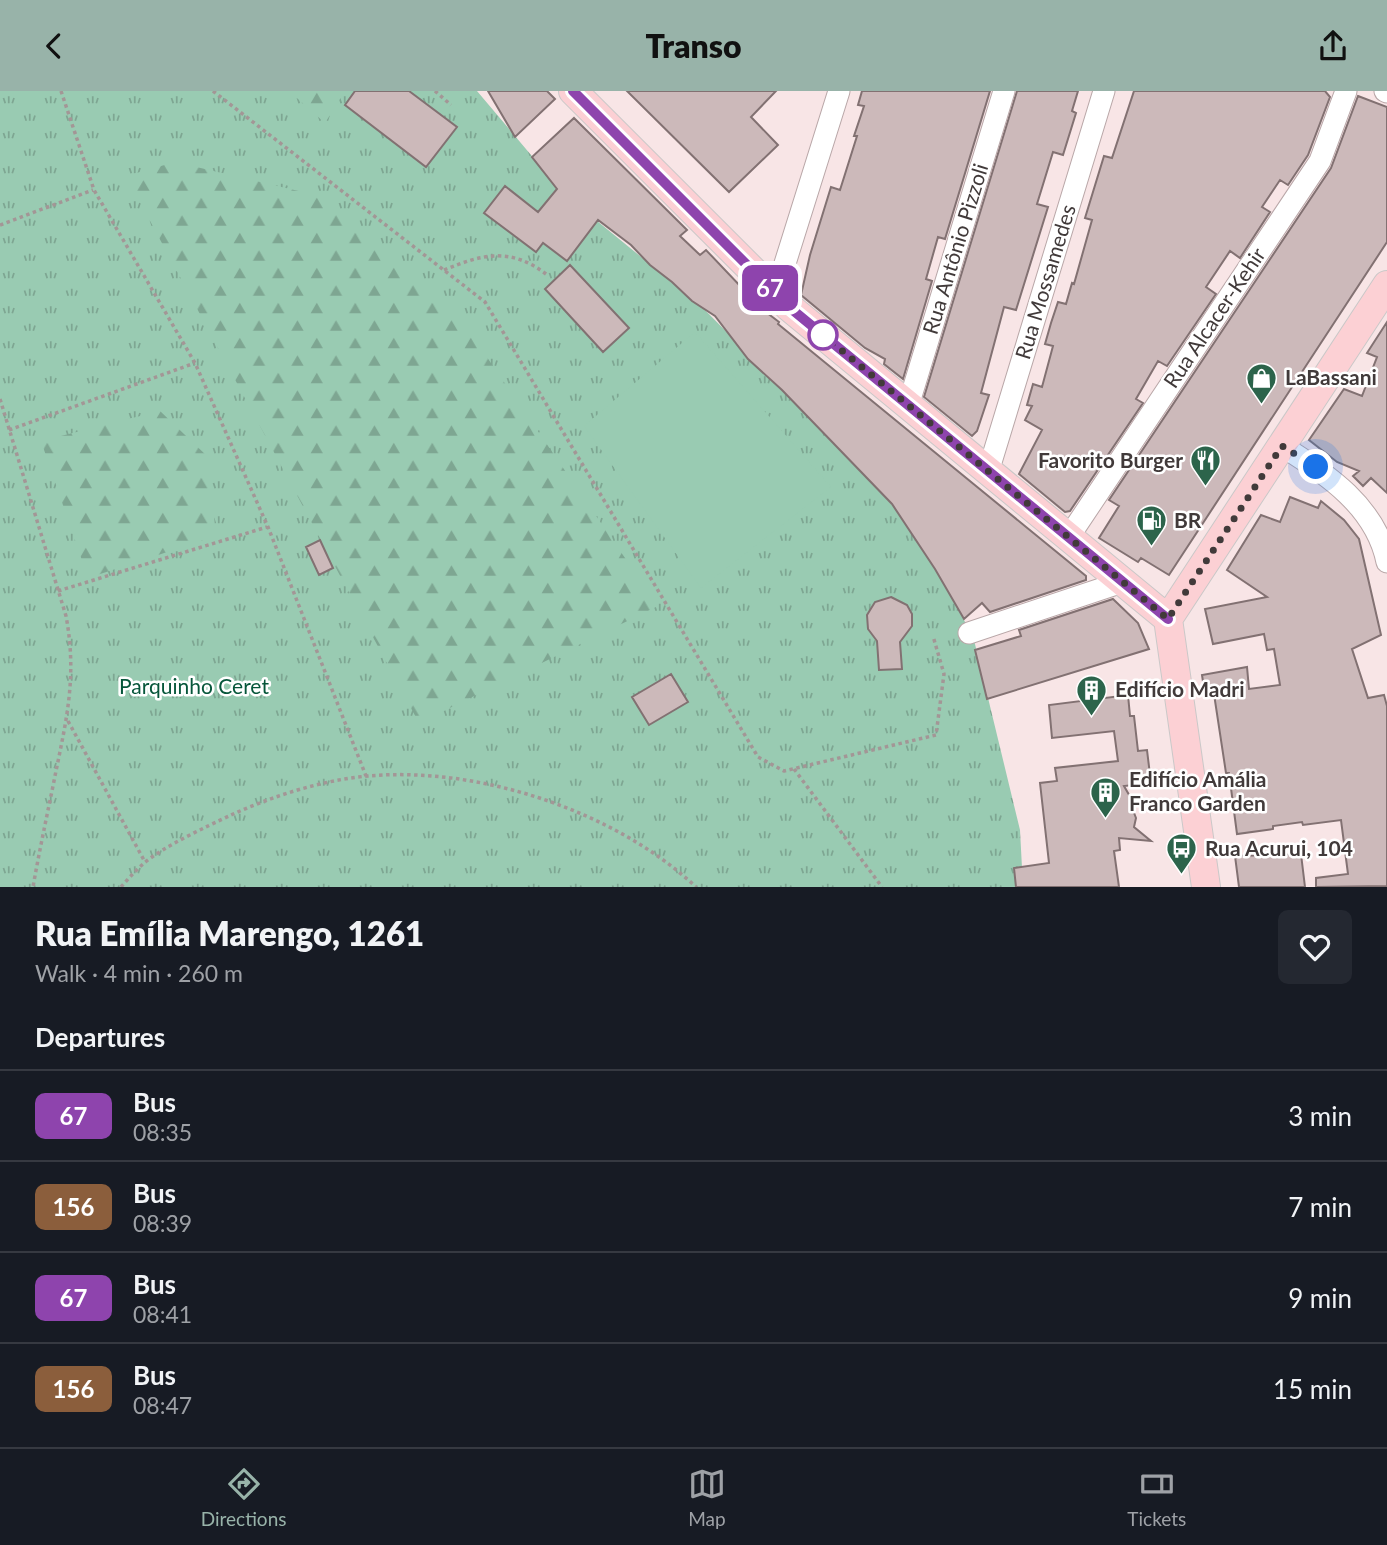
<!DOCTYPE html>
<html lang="en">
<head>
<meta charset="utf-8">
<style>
  body { margin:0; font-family:Lato,sans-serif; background:#242831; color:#f1f3f6; height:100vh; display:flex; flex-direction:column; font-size:26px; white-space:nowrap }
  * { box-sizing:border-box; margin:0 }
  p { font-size:23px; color:#9ea1a6 }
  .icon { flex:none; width:38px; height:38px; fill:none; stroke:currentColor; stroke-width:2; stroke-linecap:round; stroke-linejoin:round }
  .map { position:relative; height:796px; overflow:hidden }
  .side { display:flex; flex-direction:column; background:#171b24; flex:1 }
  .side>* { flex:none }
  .badge { padding:0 14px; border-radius:10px; font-size:24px; line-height:46px }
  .you { position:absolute; width:35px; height:35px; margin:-18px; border:5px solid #fff; border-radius:50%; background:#1a73e8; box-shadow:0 0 0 10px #1a73e833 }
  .map>.badge { position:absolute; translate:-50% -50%; box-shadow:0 0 0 4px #fff }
  h2 { padding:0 35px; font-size:26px; line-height:63px }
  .round { display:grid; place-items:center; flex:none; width:74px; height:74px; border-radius:10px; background:#242831 }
  .summary { display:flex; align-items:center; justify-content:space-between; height:119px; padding:0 35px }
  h1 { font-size:33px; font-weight:800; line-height:52px }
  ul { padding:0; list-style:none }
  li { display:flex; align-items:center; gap:21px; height:91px; padding:0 35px; border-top:2px solid #363941 }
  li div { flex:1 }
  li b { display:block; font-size:26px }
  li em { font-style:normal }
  li .badge { min-width:77px; font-weight:700; text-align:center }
  header { display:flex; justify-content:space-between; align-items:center; height:91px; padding:0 35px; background:#98b3a9; color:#111; font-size:32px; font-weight:800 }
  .tabs { display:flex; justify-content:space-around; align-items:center; height:98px; border-top:2px solid #363941; background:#171b24; font-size:19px; color:#9ea1a6 }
  .tabs a { display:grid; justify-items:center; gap:4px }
  .tabs .selected { color:#98b3a9 }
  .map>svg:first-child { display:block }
  .grass { fill:url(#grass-tufts) }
  .forest { fill:url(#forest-firs) }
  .garden { fill:#99cbb2 }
  .building { fill:#ccb9ba; stroke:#827172; stroke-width:2 }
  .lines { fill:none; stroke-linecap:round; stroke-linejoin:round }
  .minor-casing { stroke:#b9a7a8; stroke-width:23 }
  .major-casing { stroke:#cac8c8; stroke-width:30 }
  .path { stroke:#a39696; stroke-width:3.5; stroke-dasharray:3.5 3.5; stroke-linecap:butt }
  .minor { stroke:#fff; stroke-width:21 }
  .major { stroke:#fcd0d4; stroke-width:28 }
  .line-casing { stroke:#fff; stroke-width:16 }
  .line { stroke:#8e44ad; stroke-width:10 }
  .walk { stroke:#413a3a; stroke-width:7; stroke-dasharray:0 12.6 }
  .stop-dot { fill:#fff; stroke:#8e44ad; stroke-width:3.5 }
  .labels { text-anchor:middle; stroke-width:5; stroke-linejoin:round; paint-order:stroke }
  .street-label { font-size:21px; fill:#413a3a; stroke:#fff }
  .poi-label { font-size:21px; font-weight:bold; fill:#413a3a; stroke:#fff; text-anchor:start }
  .park-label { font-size:21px; fill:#06563a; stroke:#fff }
</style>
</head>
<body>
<header><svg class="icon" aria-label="back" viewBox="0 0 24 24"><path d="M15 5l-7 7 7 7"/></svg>Transo<svg class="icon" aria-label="share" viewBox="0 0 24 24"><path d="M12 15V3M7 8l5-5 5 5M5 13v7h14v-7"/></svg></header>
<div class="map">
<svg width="1387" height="796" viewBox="0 0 1387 796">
  <defs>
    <pattern id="grass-tufts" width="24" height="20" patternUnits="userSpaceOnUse" patternTransform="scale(1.75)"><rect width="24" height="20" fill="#99cbb2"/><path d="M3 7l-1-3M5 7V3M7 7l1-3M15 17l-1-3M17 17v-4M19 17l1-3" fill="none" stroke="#7ea692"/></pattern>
    <pattern id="forest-firs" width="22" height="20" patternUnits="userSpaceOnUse" patternTransform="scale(1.75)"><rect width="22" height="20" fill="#99cbb2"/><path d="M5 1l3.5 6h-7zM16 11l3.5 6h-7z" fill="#7ea692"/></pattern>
  </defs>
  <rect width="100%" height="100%" fill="#f8e5e6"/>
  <path class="grass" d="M0,0H477L564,103L700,214L856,372L927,455L974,549L1020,739L1023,796H0Z"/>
  <path class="forest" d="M289,0H345L325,32Z
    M175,71L324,106L447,208L658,515L419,632L126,85Z
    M160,320L208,366L216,445L88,487L41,350Z"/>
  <path class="garden" d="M695,241L831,396L701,497L584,335Z"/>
  <path class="building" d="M355,0H409L457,36L426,76L345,14Z
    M488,0H547L555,8L515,46Z
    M627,0H776L751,26L778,54L729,101Z
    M862,0H990L945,148L938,146L926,188L932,190L903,288L884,273L885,268L865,257L801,204L810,164L831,96L840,99L857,45H854L864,15L858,14Z
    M1017,0H1078L1072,20L1076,22L1063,64L1053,61L1037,113L1048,116L1016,219L1004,216L981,302L989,304L977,340L972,345L924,306Z
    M1134,0H1325L1330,6L1308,64L1288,94L1280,89L1262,116L1270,121L1240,167L1230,160L1206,196L1216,203L1167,275L1158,270L1136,308L1143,312L1070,420L1065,421L1019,383L1042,339L1025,329L1032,315L1027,314L1033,293L1042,296L1053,255L1045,253L1051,232L1058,211L1066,213L1072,192L1074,193L1092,129L1085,127L1104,65L1112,67Z
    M1358,5L1387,16V151L1169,484L1141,467L1138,471L1099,447L1119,415L1109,409L1331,77Z
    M574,27L687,139L680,145L700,164L706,159L762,218L779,231L778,233L1086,485V489L990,521L982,512L964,528L935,478L892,413L782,299L748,268L715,225L692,210L672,191L650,174L631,154L598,129L567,170L543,152L536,161L484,122L505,95L538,121L557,98L532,66Z
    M570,174L629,237L603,261L545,198Z
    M1387,231V402L1371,387L1363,395L1353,385L1359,380L1337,371L1309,349L1344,298L1362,305L1377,266L1367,262Z
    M1290,406L1318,417L1321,410L1344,429L1359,448L1381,544L1352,558L1368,607L1384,604L1387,615V795L1316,796V787L1348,783L1341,729L1303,734L1302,731L1273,735V738L1237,743L1229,682H1226L1214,603L1205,604L1202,584L1247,576L1249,598L1280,594L1274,558L1267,559L1264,543L1213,553L1205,518L1267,506L1227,479L1261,424L1280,431Z
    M320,449L333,477L319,484L306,456Z
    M891,506L907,514L912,523V535L900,551L902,578L879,579L877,550L868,538L867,524L875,511Z
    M1113,508L1138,532L1149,558L987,608L975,559L1021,545L1019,539Z
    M671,583L688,611L649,634L632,606Z
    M1128,604L1130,625H1134L1138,660L1147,659L1151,692L1124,695L1132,709L1131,714L1136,727L1134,736L1151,750L1119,747L1120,759L1114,760L1119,796H1016L1014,777L1049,772L1040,692L1057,690L1055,677L1118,670L1114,640L1052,647L1049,614Z
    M1301,763L1305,796H1239L1235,765Z"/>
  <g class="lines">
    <defs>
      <path id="minor" d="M1385,0L1387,1
        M774,201L782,182L839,0
        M908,315L1004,0
        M1282,355C1327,383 1376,416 1387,471
        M988,381L1104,0
        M1068,447L1320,70L1346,0
        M969,542L1122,491"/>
      <path id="major" d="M573,0L789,216L1168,528
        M1168,528L1387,194
        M1168,528L1206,796"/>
    </defs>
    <use href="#minor" class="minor-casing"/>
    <use href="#major" class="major-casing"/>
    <path class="path" d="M61,0L94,99L195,272L268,436L366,685
      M213,0L485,211L758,666L784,680L936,644L944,583L933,545
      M435,0L451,14
      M0,134L93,99
      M444,179C483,163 510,156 546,183
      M0,308L66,525C78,589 65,634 53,695C46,729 39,762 33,796
      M9,339L195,272
      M58,500L267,436
      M68,630L145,771
      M794,678L882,796
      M121,796C128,788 135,780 143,773C164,755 206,736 231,724C273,705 322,689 368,685C479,675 615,720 696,796"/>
    <use href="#minor" class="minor"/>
    <use href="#major" class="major"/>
  </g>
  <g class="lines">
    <defs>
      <path id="line" d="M573,0L789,216L1168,528"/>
    </defs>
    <use href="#line" class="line-casing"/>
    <use href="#line" class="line"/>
    <path class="walk" d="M823,244L1168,528L1282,355L1316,376"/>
  </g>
  <defs>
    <symbol id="shop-pin" viewBox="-11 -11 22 30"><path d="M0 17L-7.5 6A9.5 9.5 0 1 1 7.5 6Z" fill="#2c644b" stroke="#fff"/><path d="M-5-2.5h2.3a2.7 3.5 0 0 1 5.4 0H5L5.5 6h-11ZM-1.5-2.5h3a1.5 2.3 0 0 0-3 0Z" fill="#fff"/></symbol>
    <symbol id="restaurant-pin" viewBox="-11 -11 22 30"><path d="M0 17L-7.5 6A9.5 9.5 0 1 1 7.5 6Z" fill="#2c644b" stroke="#fff"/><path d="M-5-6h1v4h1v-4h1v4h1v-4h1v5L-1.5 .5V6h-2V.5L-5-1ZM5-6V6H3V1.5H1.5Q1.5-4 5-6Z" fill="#fff"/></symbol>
    <symbol id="fuel-pin" viewBox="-11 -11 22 30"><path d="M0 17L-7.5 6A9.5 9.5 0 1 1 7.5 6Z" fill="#2c644b" stroke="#fff"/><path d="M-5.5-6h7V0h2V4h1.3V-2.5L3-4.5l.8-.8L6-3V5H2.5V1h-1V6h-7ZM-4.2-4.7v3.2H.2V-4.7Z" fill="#fff"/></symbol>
    <symbol id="building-pin" viewBox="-11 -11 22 30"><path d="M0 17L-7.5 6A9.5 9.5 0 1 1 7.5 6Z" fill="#2c644b" stroke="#fff"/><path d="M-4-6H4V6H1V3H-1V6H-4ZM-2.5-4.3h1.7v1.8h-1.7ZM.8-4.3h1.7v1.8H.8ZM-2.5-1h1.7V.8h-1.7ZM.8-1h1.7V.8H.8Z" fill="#fff"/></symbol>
    <symbol id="bus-pin" viewBox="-11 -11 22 30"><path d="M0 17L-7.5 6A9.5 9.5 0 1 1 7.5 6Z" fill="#2c644b" stroke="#fff"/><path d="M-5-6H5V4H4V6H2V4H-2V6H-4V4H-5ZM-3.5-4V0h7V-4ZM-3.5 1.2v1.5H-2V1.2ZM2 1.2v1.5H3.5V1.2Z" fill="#fff"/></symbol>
  </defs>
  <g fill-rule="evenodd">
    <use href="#shop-pin" x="1244" y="270" width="35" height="47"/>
    <use href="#restaurant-pin" x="1188" y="352" width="35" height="47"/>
    <use href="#fuel-pin" x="1134" y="412" width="35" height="47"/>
    <use href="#building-pin" x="1074" y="582" width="35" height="47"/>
    <use href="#building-pin" x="1088" y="684" width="35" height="47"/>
    <use href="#bus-pin" x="1164" y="740" width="35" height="47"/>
  </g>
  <circle class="stop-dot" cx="823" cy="244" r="14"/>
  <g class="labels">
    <g class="street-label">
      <text transform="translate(956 158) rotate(-73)" y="7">Rua Antônio Pizzoli</text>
      <text transform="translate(1046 191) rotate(-73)" y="7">Rua Mossamedes</text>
      <text transform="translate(1215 227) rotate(-56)" y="7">Rua Alcacer-Kehir</text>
    </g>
    <g class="poi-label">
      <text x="1285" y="294">LaBassani</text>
      <text x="1183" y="377" text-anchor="end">Favorito Burger</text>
      <text x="1174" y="437">BR</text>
      <text x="1115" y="606">Edifício Madri</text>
      <text x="1129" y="696">Edifício Amália<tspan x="1129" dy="24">Franco Garden</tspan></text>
      <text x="1205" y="765">Rua Acurui, 104</text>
    </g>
    <g class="park-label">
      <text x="194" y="603">Parquinho Ceret</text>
    </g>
  </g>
</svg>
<div class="you" style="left:1316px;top:376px"></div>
<b class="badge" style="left:770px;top:197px;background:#8e44ad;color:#fff">67</b>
</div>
<section class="side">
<div class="summary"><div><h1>Rua Emília Marengo, 1261</h1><p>Walk · 4 min · 260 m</p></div><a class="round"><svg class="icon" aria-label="heart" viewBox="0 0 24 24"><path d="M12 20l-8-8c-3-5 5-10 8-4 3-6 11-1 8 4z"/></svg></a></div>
<h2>Departures</h2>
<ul>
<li><span class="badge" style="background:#8e44ad;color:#fff">67</span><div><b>Bus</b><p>08:35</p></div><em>3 min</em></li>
<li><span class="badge" style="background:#8b5e3c;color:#fff">156</span><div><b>Bus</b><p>08:39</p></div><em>7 min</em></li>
<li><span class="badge" style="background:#8e44ad;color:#fff">67</span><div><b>Bus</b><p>08:41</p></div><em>9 min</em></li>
<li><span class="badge" style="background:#8b5e3c;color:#fff">156</span><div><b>Bus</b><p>08:47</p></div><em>15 min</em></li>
</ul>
</section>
<nav class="tabs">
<a class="selected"><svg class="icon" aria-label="directions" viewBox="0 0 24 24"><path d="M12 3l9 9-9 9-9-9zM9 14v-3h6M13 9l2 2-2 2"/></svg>Directions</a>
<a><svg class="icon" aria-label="map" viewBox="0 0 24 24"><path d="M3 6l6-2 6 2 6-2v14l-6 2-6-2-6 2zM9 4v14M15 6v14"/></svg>Map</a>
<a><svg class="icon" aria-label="tickets" viewBox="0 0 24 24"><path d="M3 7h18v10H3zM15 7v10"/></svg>Tickets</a>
</nav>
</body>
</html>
